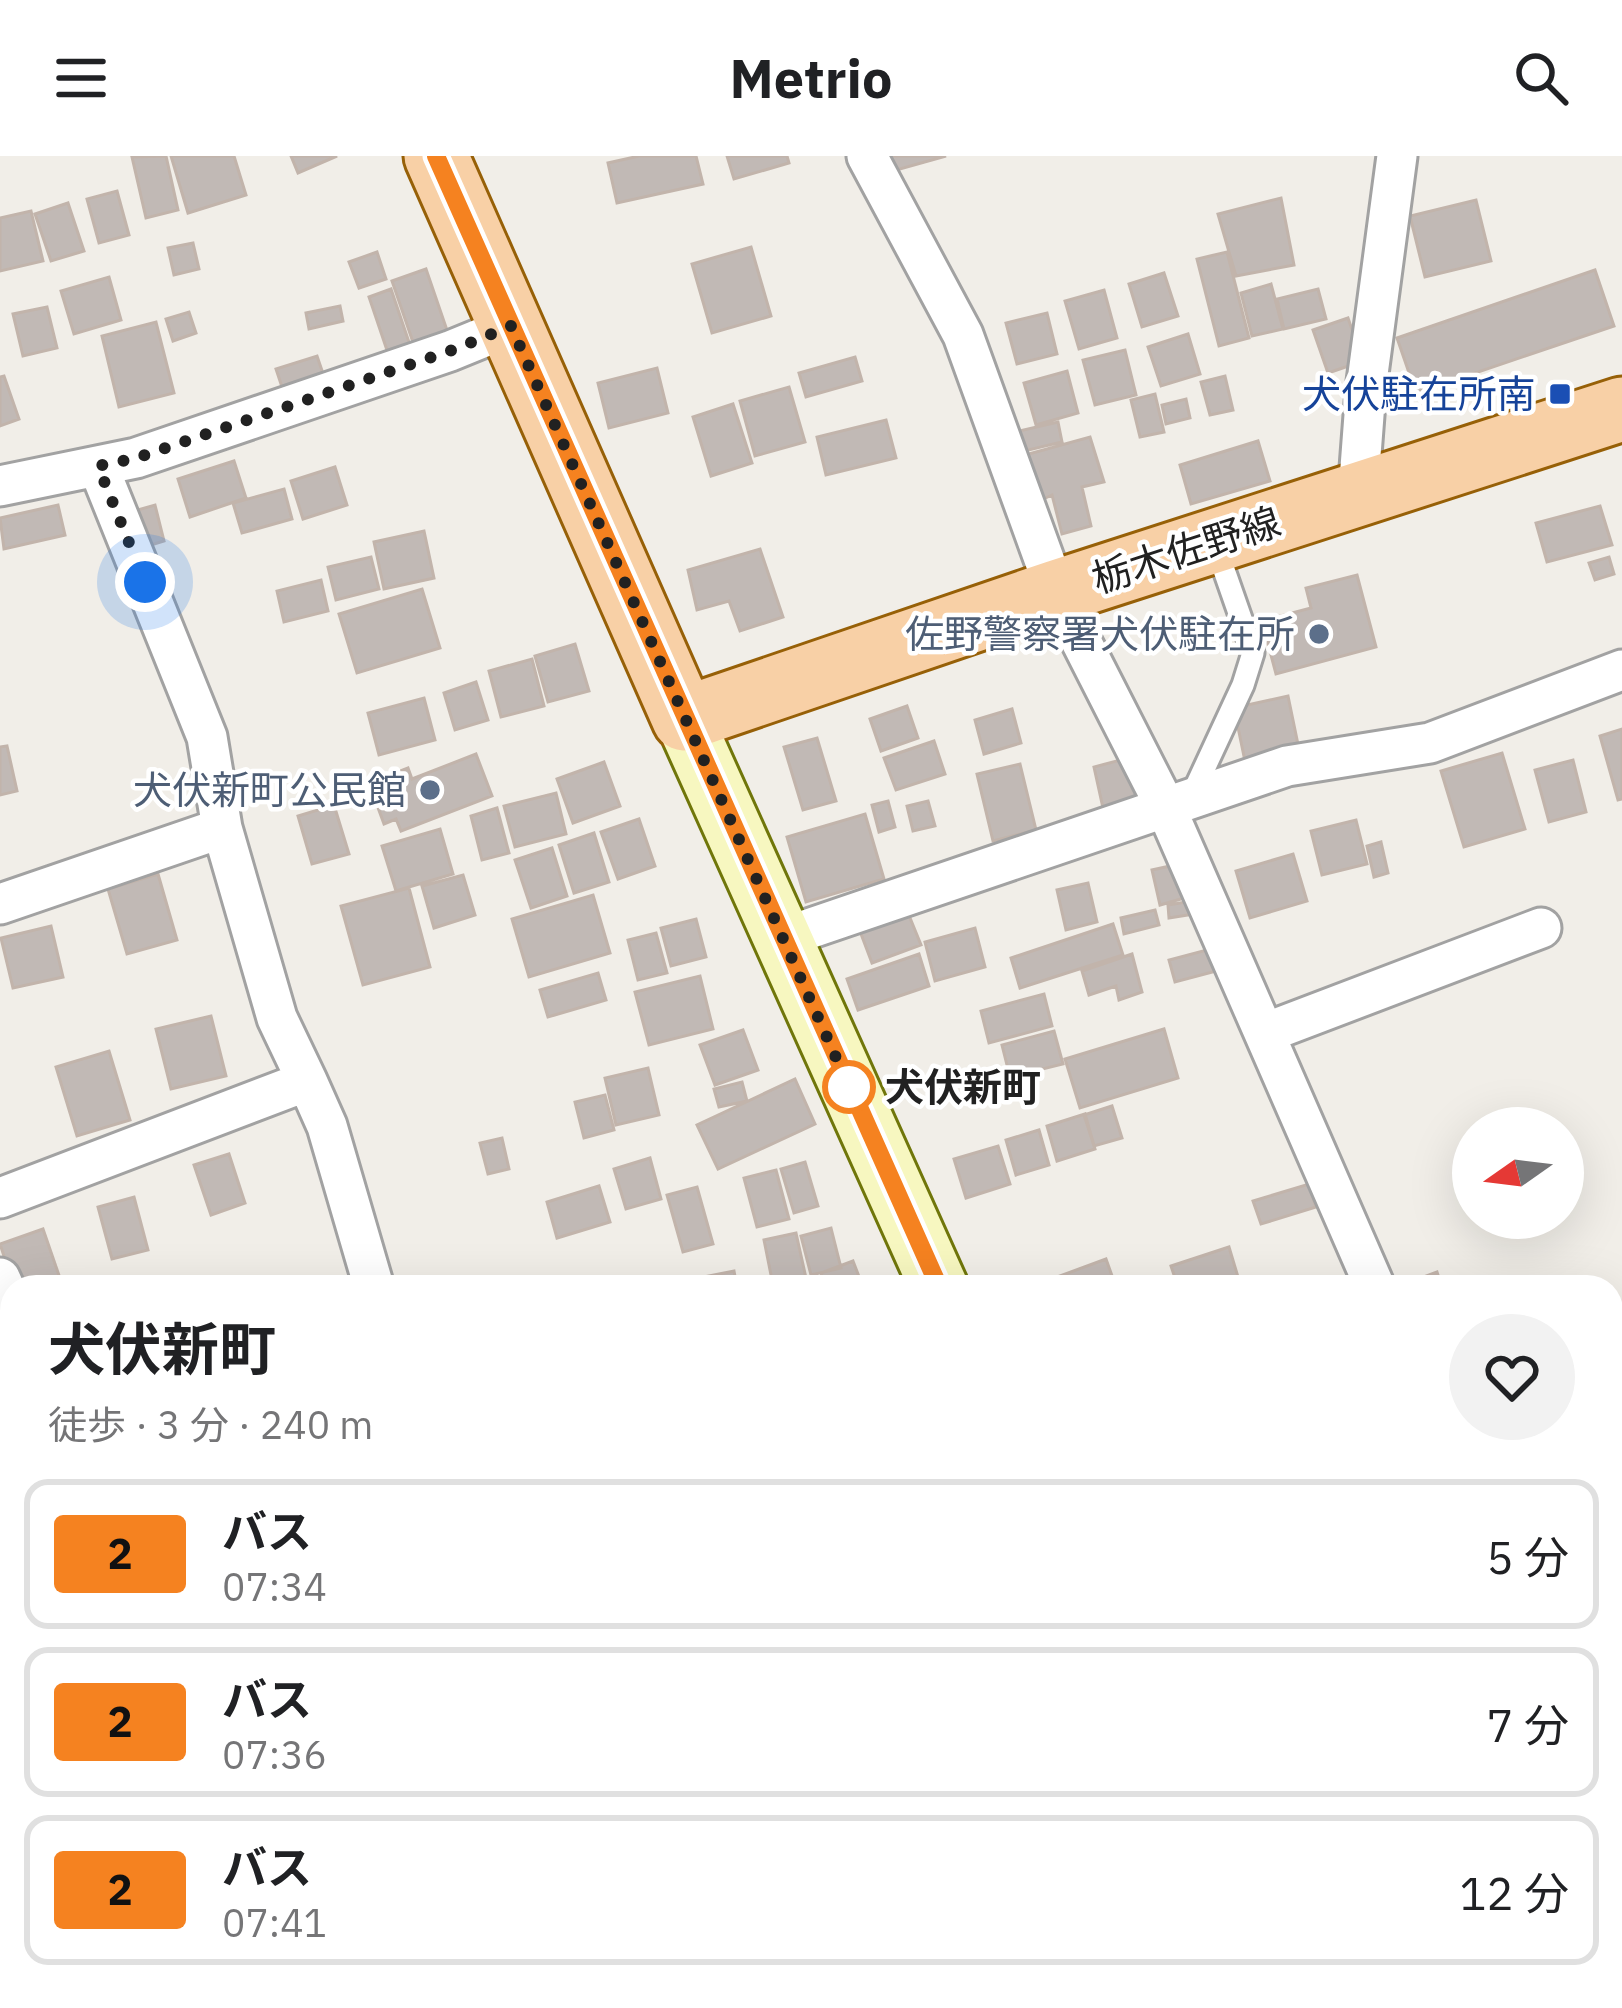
<!DOCTYPE html>
<html lang="ja">
<head>
<meta charset="utf-8">
<style>
  body { margin:0; font-family:"IBM Plex Sans","Noto Sans JP",sans-serif; background:#f2f2f2; color:#202124; height:100vh; display:flex; flex-direction:column; font-size:45px; white-space:nowrap }
  * { box-sizing:border-box; margin:0 }
  p { font-size:39px; color:#757577 }
  .icon { flex:none; width:66px; height:66px; fill:none; stroke:currentColor; stroke-width:2; stroke-linecap:round; stroke-linejoin:round }
  .map { position:relative; flex:1; overflow:hidden }
  .details { position:absolute; left:0px; top:1119px; width:1623px; height:735px; display:flex; flex-direction:column; background:#fff; border-radius:36px 36px 0 0; box-shadow:0 12px 48px #0002 }
  .details>* { flex:none }
  .badge { padding:0 24px; border-radius:9px; font-size:42px; line-height:78px }
  .needle { width:78px; rotate:256deg }
  .fabs { position:absolute; left:1452px; top:951px; display:grid; gap:24px }
  .fabs a { display:grid; place-items:center; width:132px; height:132px; border-radius:50%; background:#fff; box-shadow:0 12px 48px #0002; font-size:60px }
  .you { position:absolute; width:60px; height:60px; margin:-30px; border:9px solid #fff; border-radius:50%; background:#1a73e8; box-shadow:0 0 0 18px #1a73e833 }
  .map>.badge { position:absolute; translate:-50% -50%; box-shadow:0 0 0 6px #fff }
  .round { display:grid; place-items:center; flex:none; width:126px; height:126px; border-radius:63px; background:#f2f2f2 }
  .headline { display:flex; align-items:center; justify-content:space-between; height:204px; padding:0 48px }
  h1 { font-size:57px; font-weight:700; line-height:90px }
  ul { padding:0; list-style:none }
  li { display:flex; align-items:center; gap:36px; height:150px; margin:0 24px 18px; padding:0 24px; border:6px solid #e0e0e0; border-radius:24px }
  li div { flex:1 }
  li b { display:block; font-size:45px }
  li em { font-style:normal }
  li .badge { min-width:132px; font-weight:700; text-align:center }
  header { display:flex; justify-content:space-between; align-items:center; height:156px; padding:0 48px; background:#fff; font-size:54px; font-weight:700 }
  .map>svg:first-child { display:block }
  .building { fill:#c1b9b5; stroke:#c2b4ab; stroke-width:3 }
  .lines { fill:none; stroke-linecap:round; stroke-linejoin:round }
  .lane-casing { stroke:#a2a2a2; stroke-width:27 }
  .street-casing { stroke:#a2a2a2; stroke-width:45 }
  .secondary-casing { stroke:#70760a; stroke-width:63 }
  .primary-casing { stroke:#976007; stroke-width:69 }
  .lane { stroke:#fff; stroke-width:21 }
  .street { stroke:#fff; stroke-width:39 }
  .secondary { stroke:#f7f7c0; stroke-width:57 }
  .primary { stroke:#f8d0a6; stroke-width:63 }
  .line-casing { stroke:#fff; stroke-width:27 }
  .line { stroke:#f58220; stroke-width:18 }
  .walk { stroke:#212121; stroke-width:12; stroke-dasharray:0 21.6 }
  .transit-dot { fill:#1a4fb4; stroke:#fff; stroke-width:4.5 }
  .service-dot { fill:#5c6f8a; stroke:#fff; stroke-width:4.5 }
  .stop-dot { fill:#fff; stroke:#f58220; stroke-width:6 }
  .labels { text-anchor:middle; stroke-width:9; stroke-linejoin:round; paint-order:stroke }
  .transit-label { font-size:39px; fill:#164399; stroke:#fff; text-anchor:end }
  .street-label { font-size:39px; fill:#212121; stroke:#fff }
  .service-label { font-size:39px; fill:#4e5e75; stroke:#fff; text-anchor:end }
  .stop-label { font-size:39px; font-weight:bold; fill:#212121; stroke:#fff; text-anchor:start }
</style>
</head>
<body>
<header><svg class="icon" aria-label="menu" viewBox="0 0 24 24"><path d="M4 6h16M4 12h16M4 18h16"/></svg>Metrio<svg class="icon" aria-label="search" viewBox="0 0 24 24"><circle cx="10" cy="10" r="6"/><path d="M15 15l6 6"/></svg></header>
<div class="map">
<svg width="1622" height="1852" viewBox="0 0 1622 1852">
  <rect width="100%" height="100%" fill="#f1eee8"/>
  <path class="building" d="M166,0L178,54L146,62L132,1Z
    M171,0H234L246,39L188,57Z
    M291,0H337L298,17Z
    M639,0H696L703,28L617,47L608,7Z
    M727,0H787L789,7L734,23Z
    M889,0H946L893,15Z
    M117,35L129,79L99,87L87,43Z
    M1281,42L1294,109L1236,120L1218,58Z
    M1476,44L1491,105L1425,121L1410,60Z
    M68,47L84,95L51,105L35,58Z
    M31,55L43,105L0,115V62Z
    M193,87L199,113L174,119L168,92Z
    M751,91L771,160L712,177L692,108Z
    M377,96L386,123L359,132L349,106Z
    M1227,96L1249,182L1219,190L1197,103Z
    M426,113L449,180L415,192L392,125Z
    M1595,114L1614,170L1416,237L1397,182Z
    M1164,117L1178,160L1142,171L1129,128Z
    M109,121L121,164L74,178L61,135Z
    M1271,128L1283,173L1252,180L1241,137Z
    M391,133L413,198L391,206L369,141Z
    M1318,133L1326,163L1284,173L1277,143Z
    M1104,134L1117,182L1079,193L1065,145Z
    M340,150L343,165L309,173L306,157Z
    M47,151L57,192L23,200L13,158Z
    M189,156L196,177L173,185L166,163Z
    M1047,157L1057,198L1017,208L1006,167Z
    M1348,162L1363,205L1328,217L1313,174Z
    M156,166L174,237L119,251L102,180Z
    M1188,178L1200,218L1161,230L1148,191Z
    M1125,194L1136,239L1095,249L1083,204Z
    M317,200L330,238L289,252L276,213Z
    M855,201L862,225L806,241L799,217Z
    M657,212L668,257L609,272L598,227Z
    M1067,215L1078,257L1036,269L1024,227Z
    M4,220L19,263L0,270V221Z
    M1225,220L1233,254L1210,259L1201,226Z
    M789,231L805,286L755,300L740,245Z
    M1155,238L1164,276L1140,281L1131,244Z
    M1186,243L1190,262L1166,268L1162,249Z
    M733,248L752,307L711,320L693,261Z
    M886,264L896,302L826,319L817,281Z
    M1058,266L1062,286L1016,297L1011,277Z
    M1090,281L1104,326L1082,331L1091,370L1062,378L1052,339L1039,345L1025,299Z
    M1258,285L1270,325L1191,348L1180,309Z
    M234,305L246,342L190,361L178,323Z
    M335,311L347,349L303,363L291,325Z
    M284,333L292,363L242,377L233,347Z
    M58,349L65,379L4,393L0,362Z
    M155,349L164,385L144,391L134,355Z
    M1600,350L1612,389L1547,406L1536,367Z
    M424,375L434,422L384,433L374,386Z
    M760,393L783,461L740,475L729,445L697,454L688,414Z
    M371,401L379,433L336,444L328,411Z
    M1609,401L1614,418L1595,424L1589,407Z
    M1357,419L1376,491L1276,518L1262,465L1311,452L1306,432Z
    M321,424L328,455L284,466L277,435Z
    M422,433L440,492L357,517L339,458Z
    M575,488L589,535L548,546L535,500Z
    M532,503L544,550L501,561L489,515Z
    M476,526L488,564L455,574L444,537Z
    M1288,540L1300,598L1246,610L1234,552Z
    M424,542L435,584L379,599L368,557Z
    M907,550L918,582L881,595L870,563Z
    M1012,553L1021,587L984,598L975,564Z
    M1622,573V643L1618,644L1600,580Z
    M817,582L836,645L803,654L784,591Z
    M934,585L945,618L896,634L884,602Z
    M7,590L17,635L0,639V591Z
    M1502,597L1525,673L1464,691L1441,615Z
    M476,598L492,640L401,675L396,663L384,668L369,627L408,612L412,623Z
    M1128,602L1138,645L1103,652L1094,611Z
    M1573,604L1586,656L1549,666L1535,614Z
    M604,606L620,650L573,667L557,623Z
    M1020,608L1036,674L993,685L977,618Z
    M556,637L566,678L515,691L504,650Z
    M888,645L895,671L879,676L872,649Z
    M928,645L935,670L913,675L907,650Z
    M334,649L349,698L312,708L298,660Z
    M497,652L509,697L482,704L471,660Z
    M865,658L884,723L806,746L787,681Z
    M639,663L655,710L618,723L601,676Z
    M1356,664L1367,708L1322,719L1311,675Z
    M440,673L453,718L396,735L382,690Z
    M594,677L609,726L574,737L559,689Z
    M1381,686L1388,717L1374,721L1367,690Z
    M552,692L567,740L531,752L515,704Z
    M1293,698L1307,745L1250,762L1236,715Z
    M1179,708L1188,741L1160,749L1152,714Z
    M158,718L177,784L127,798L108,733Z
    M463,719L475,759L434,772L422,730Z
    M1088,727L1097,766L1066,774L1057,734Z
    M409,732L430,811L363,829L341,750Z
    M593,739L610,797L529,821L512,763Z
    M1192,745L1194,758L1169,762L1168,749Z
    M906,752L921,789L872,807L858,770Z
    M1155,754L1159,769L1124,778L1121,762Z
    M696,763L706,801L671,810L661,772Z
    M1113,768L1123,799L1020,832L1011,802Z
    M51,770L63,821L13,832L1,782Z
    M975,772L985,811L935,825L925,786Z
    M656,777L667,817L638,824L628,784Z
    M1218,791L1224,813L1175,826L1169,804Z
    M919,798L929,830L858,854L847,823Z
    M1132,798L1142,836L1119,844L1116,830L1089,839L1082,815Z
    M598,817L606,844L548,861L540,834Z
    M700,820L713,873L649,889L635,836Z
    M1044,838L1052,870L989,887L981,855Z
    M211,860L226,920L171,933L156,873Z
    M1164,873L1178,922L1080,952L1065,903Z
    M743,874L758,914L715,929L700,889Z
    M1054,875L1063,908L1010,921L1002,889Z
    M109,895L130,964L77,980L56,911Z
    M648,912L659,959L616,969L605,922Z
    M795,923L815,968L718,1013L697,969Z
    M742,926L747,945L719,951L714,933Z
    M605,939L614,974L584,982L575,946Z
    M1112,950L1122,982L1094,990L1084,959Z
    M1085,958L1095,993L1057,1005L1047,970Z
    M1039,974L1049,1009L1016,1019L1006,984Z
    M502,982L509,1013L488,1018L480,987Z
    M998,990L1010,1028L966,1042L954,1003Z
    M229,998L245,1047L211,1059L194,1009Z
    M650,1002L661,1043L626,1053L614,1013Z
    M805,1006L818,1050L794,1057L781,1013Z
    M776,1014L789,1063L757,1071L744,1022Z
    M1309,1028L1316,1051L1261,1068L1253,1045Z
    M599,1030L610,1066L557,1082L547,1046Z
    M697,1031L713,1088L683,1096L667,1039Z
    M134,1041L148,1094L112,1103L98,1051Z
    M831,1072L841,1112L811,1119L801,1080Z
    M43,1073L63,1131H14L0,1088Z
    M796,1077L806,1122L773,1129L764,1084Z
    M1229,1091L1241,1131H1178L1171,1110Z
    M1106,1103L1116,1131H1030Z
    M853,1105L863,1131H826L821,1117Z
    M734,1115L737,1131H696L694,1123Z
    M1437,1116L1442,1131H1397Z
    M8,1253L12,1255V1311L0,1304V1269Z
    M1611,1393L1622,1423V1492L1611,1496Z
    M1622,1509V1570L1611,1534V1512Z
    M4,1548L12,1570V1632L0,1636V1549Z
    M12,1644V1736L0,1698V1647Z
    M1622,1706V1742L1611,1744V1708Z
    M1622,1767V1796L1611,1801V1772Z
    M253,1842H266L269,1852H223Z
    M391,1842H443L446,1852H394Z
    M627,1842H687L689,1849L630,1852Z
    M880,1842L883,1852H858L855,1843Z
    M906,1842H976L978,1852H908Z
    M1453,1842H1495V1843L1475,1852H1457Z"/>
  <g class="lines">
    <defs>
      <path id="lane" d="M1191,641L1243,529L1253,497L1216,391"/>
      <path id="street" d="M867,0L963,179L1056,436L1165,650L1375,1131
        M98,310L207,581L222,672
        M0,330L136,302L450,195L511,170
        M1358,338L1366,233L1397,0
        M0,748L222,672L277,862L307,925
        M782,782L1287,610L1430,587L1622,514
        M1265,877L1541,772
        M0,1042L307,925L327,970L374,1131
        M0,1122L12,1148
        M1611,1342L1622,1338
        M0,1796L12,1840
        M380,1842L383,1852
        M613,1842L616,1852"/>
      <path id="secondary" d="M684,563L939,1131
        M1253,1842L1258,1852
        M123,1852L149,1842"/>
      <path id="primary" d="M436,0L684,563L1056,436L1622,253"/>
    </defs>
    <use href="#lane" class="lane-casing"/>
    <use href="#street" class="street-casing"/>
    <use href="#secondary" class="secondary-casing"/>
    <use href="#primary" class="primary-casing"/>
    <use href="#lane" class="lane"/>
    <use href="#street" class="street"/>
    <use href="#secondary" class="secondary"/>
    <use href="#primary" class="primary"/>
  </g>
  <g class="lines">
    <defs>
      <path id="line" d="M436,0L939,1131"/>
    </defs>
    <use href="#line" class="line-casing"/>
    <use href="#line" class="line"/>
    <path class="walk" d="M145,426L98,310L136,302L450,195L511,170L849,931"/>
  </g>
  <rect class="transit-dot" x="1548" y="226" width="24" height="24" rx="6"/>
  <g class="service-dot">
    <circle cx="1319" cy="478" r="12"/>
    <circle cx="430" cy="634" r="12"/>
  </g>
  <circle class="stop-dot" cx="849" cy="931" r="24"/>
  <g class="labels">
    <g class="transit-label">
      <text x="1536" y="252">犬伏駐在所南</text>
    </g>
    <g class="street-label">
      <text transform="translate(1186 394) rotate(-18)" y="14">栃木佐野線</text>
    </g>
    <g class="service-label">
      <text x="1295" y="492">佐野警察署犬伏駐在所</text>
      <text x="406" y="648">犬伏新町公民館</text>
    </g>
    <g class="stop-label">
      <text x="885" y="945">犬伏新町</text>
    </g>
  </g>
</svg>
<div class="fabs">
<a><svg class="needle" viewBox="-14 -14 28 28"><path d="M0-13l5 13h-10z" fill="#e53935"/><path d="M0 13l5-13h-10z" fill="#757577"/></svg></a>
</div>
<div class="you" style="left:145px;top:426px"></div>
<section class="details">
<div class="headline"><div><h1>犬伏新町</h1><p>徒歩 · 3 分 · 240 m</p></div><a class="round"><svg class="icon" aria-label="heart" viewBox="0 0 24 24"><path d="M12 20l-8-8c-3-5 5-10 8-4 3-6 11-1 8 4z"/></svg></a></div>
<ul>
<li><span class="badge" style="background:#f58220;color:#111">2</span><div><b>バス</b><p>07:34</p></div><em>5 分</em></li>
<li><span class="badge" style="background:#f58220;color:#111">2</span><div><b>バス</b><p>07:36</p></div><em>7 分</em></li>
<li><span class="badge" style="background:#f58220;color:#111">2</span><div><b>バス</b><p>07:41</p></div><em>12 分</em></li>
</ul>
</section>
</div>
</body>
</html>
